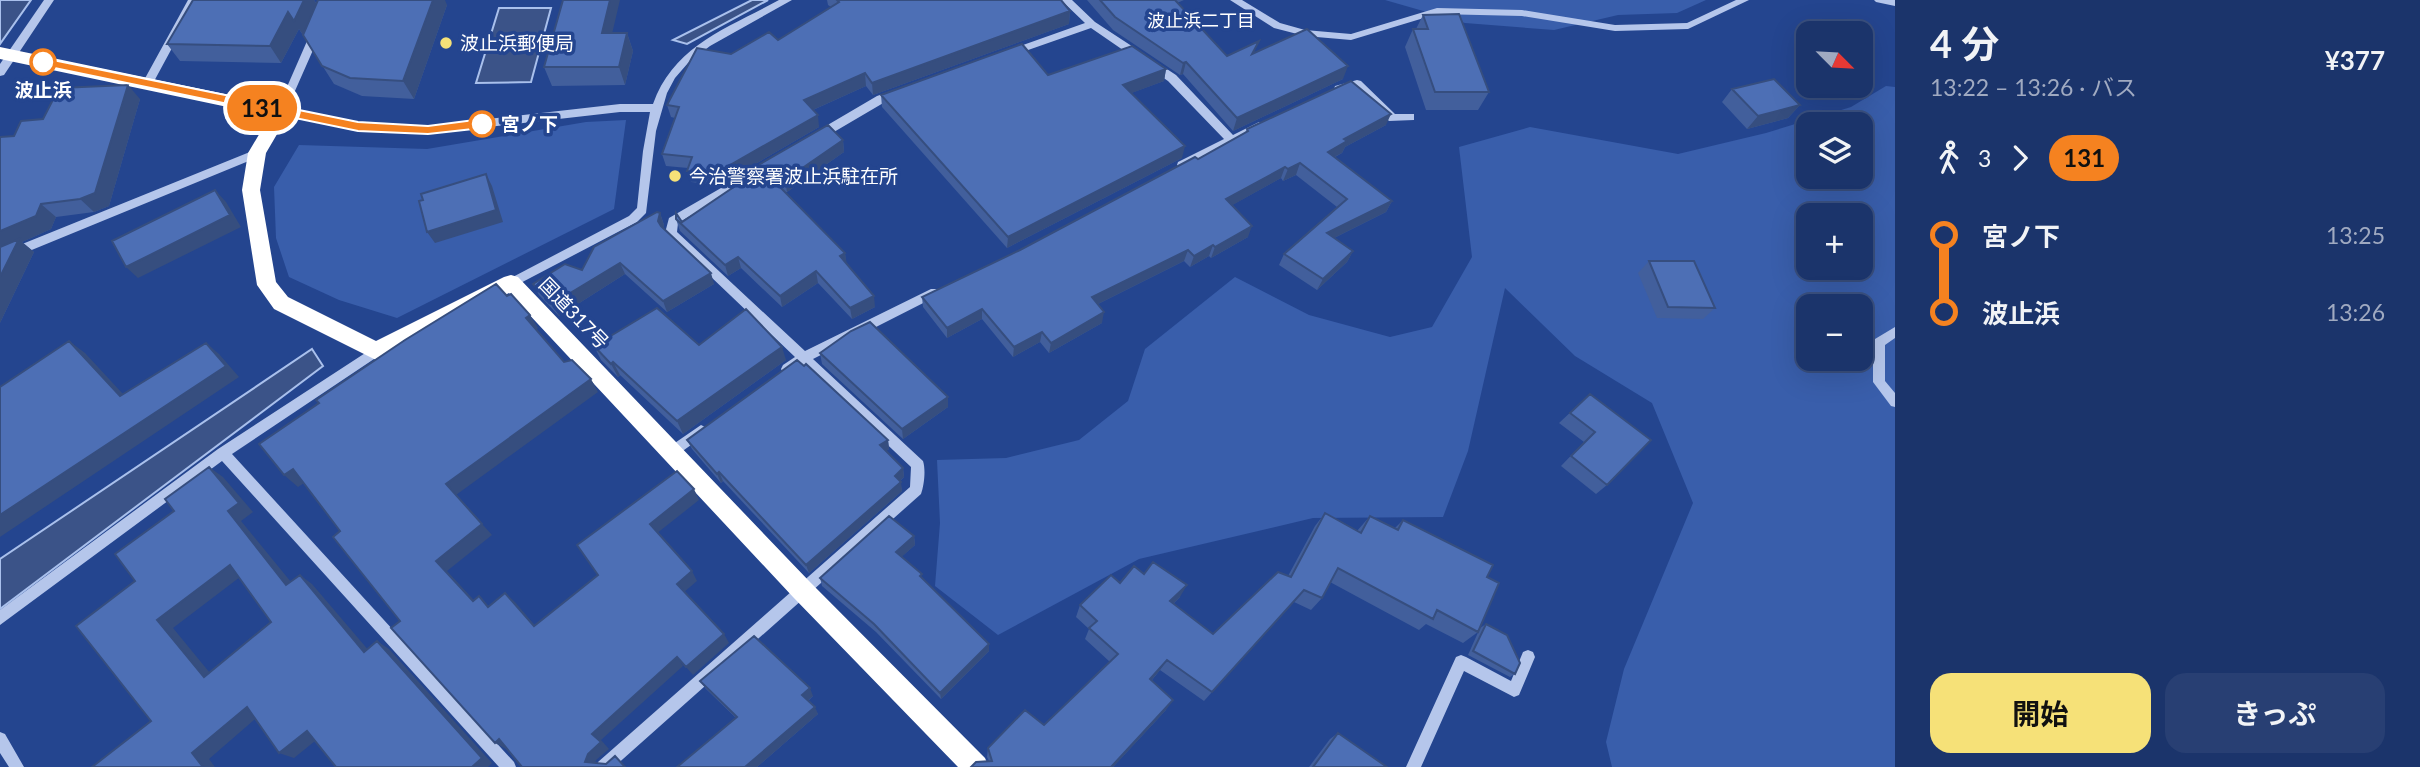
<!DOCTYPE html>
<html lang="ja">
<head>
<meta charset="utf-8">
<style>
  body { margin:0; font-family:Lato,"Noto Sans JP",sans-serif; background:#283f73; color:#f1f3f6; height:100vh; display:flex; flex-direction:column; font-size:26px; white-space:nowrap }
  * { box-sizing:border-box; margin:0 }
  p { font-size:23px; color:#a0aac1 }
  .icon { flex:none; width:38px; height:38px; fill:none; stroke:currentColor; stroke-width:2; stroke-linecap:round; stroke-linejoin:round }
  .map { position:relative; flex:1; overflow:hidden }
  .drawer { display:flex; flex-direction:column; background:#1b346b; width:525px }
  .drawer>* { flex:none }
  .badge { padding:0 14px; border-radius:23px; font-size:24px; line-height:46px }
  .needle { width:46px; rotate:114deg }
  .controls { position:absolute; left:1796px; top:21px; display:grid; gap:14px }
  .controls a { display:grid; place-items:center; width:77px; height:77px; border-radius:14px; background:#1b346b; box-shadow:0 7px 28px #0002,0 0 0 2px #394f7e; font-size:35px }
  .map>.badge { position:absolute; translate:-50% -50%; box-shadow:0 0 0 4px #fff }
  .legs { display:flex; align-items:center; gap:10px; height:77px; padding:0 35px; font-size:23px }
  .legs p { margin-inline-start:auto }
  .head { display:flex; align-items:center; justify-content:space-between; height:119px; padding:0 35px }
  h1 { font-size:38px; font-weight:700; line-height:52px }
  .cta { display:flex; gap:14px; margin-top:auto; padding:14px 35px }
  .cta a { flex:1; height:80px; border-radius:21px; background:#f6e178; color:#111; font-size:28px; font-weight:700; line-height:80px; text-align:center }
  .cta a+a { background:#283f73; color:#f1f3f6 }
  ul { padding:0 35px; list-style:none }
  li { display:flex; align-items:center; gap:24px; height:77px; font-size:26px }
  li i { display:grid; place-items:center; width:10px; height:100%; margin:0 9px; background:currentColor }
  li i::after { content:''; width:18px; height:18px; margin:-9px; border:5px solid; border-radius:50%; background:#1b346b }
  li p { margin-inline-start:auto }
  li:first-child i { background:linear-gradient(#0000 50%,currentColor 0) }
  li:last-child i { background:linear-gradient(currentColor 50%,#0000 0) }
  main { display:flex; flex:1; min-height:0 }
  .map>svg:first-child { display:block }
  .green { fill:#395eab; fill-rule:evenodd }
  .water { fill:#3b5388; stroke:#a9c0ec; stroke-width:2 }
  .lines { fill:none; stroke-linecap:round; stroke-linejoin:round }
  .minor { fill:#b5c6eb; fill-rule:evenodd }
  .highway { fill:#fff; fill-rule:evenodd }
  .wall { fill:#425f9c }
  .shaded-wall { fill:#364e7f }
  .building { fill:#4d6fb5; stroke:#364e7f; stroke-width:2; fill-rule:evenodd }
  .line-1 { fill:#f58220; stroke:#fff; stroke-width:2 }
  .poi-dot { fill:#f6e178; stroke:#24458f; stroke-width:2.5 }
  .stop-1-dot { fill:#fff; stroke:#f58220; stroke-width:3.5 }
  .labels { text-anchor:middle; stroke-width:7; stroke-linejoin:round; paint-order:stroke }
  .far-neighbourhood-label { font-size:18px; fill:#fff; stroke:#24458f }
  .poi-label { font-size:19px; fill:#fff; stroke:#24458f; text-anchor:start }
  .stop-label { font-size:19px; font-weight:bold; fill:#fff; stroke:#24458f }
  .street-label { font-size:19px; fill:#fff; stroke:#24458f }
</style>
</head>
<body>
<main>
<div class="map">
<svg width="1895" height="767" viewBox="0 0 1895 767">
  <rect width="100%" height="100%" fill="#24458f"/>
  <path class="green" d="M1385,0H1706L1677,13L1618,15L1554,30L1465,23Z
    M1886,86L1895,87V767H1612L1606,742L1624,669L1693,503L1652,403L1575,356L1505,288L1468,451L1443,517L1313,518L1139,559L998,635L935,586L940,523L937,460L1006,458L1079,440L1128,401L1145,349L1235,277L1309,315L1390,337L1432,327L1472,257L1459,147L1530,127L1678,154L1766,133L1851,107ZM1808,124H1860V177H1808ZM1808,215H1860V268H1808ZM1808,306H1860V359H1808Z
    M626,120L614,209L397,318L339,300L289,277L276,238L274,187L299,145L427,149L586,122Z"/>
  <path class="water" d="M0,0H31L0,44Z
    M752,0H768L687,44L673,40Z
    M499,8H551L531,82L476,83Z
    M312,349L323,366L0,609V559Z"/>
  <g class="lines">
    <path class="minor" d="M44,0H54L4,75L0,76V64Z
      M188,0H198L152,85H144L143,82Z
      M779,0H792L710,46L688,63L675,78L667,93L656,131L646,213L637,222L511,288L505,283L507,280L629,216L637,208L643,151L650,112H620L427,134L358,130L281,116L276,112L311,32L316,29L321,32L287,109L358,122L427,126L620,104H653C674,45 728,28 779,0Z
      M1061,0H1072L1095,22L1176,75L1233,135L1259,122L1263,123V129L1186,168H1178L1177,165L1178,162L1224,139L1168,81L1091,28L1014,55H1006V51L1085,23Z
      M1230,0H1242L1280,23L1305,30L1351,34L1437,8L1522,10L1615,25L1687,23L1736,0H1749L1688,29L1615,31L1522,16L1437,14L1351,40L1305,36L1274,28Z
      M1874,0H1895V6L1876,2Z
      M1357,80L1361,81L1395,114H1414V120L1389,121L1355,88L1339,93L1334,89L1335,86Z
      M897,89L901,90V96L885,102L822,139H814L813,136L814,133L877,96Z
      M257,149L262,153L261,156L0,263V253Z
      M754,169L758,170L759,173L758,176L678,223L677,232L805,351L931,289H939L941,292L939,295L813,359L923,461C926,470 924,486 921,494L614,767H596L598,762L910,487L911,467L803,365L791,373H783L781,369L783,365L795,357L665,233L669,218Z
      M1895,327V338L1885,345V381L1895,393V407L1891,406L1873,382V343L1875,339Z
      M376,346L380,347L382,351L380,355L232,454L514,762L516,767H499L222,461L0,625V610L218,449Z
      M701,425L705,427L707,431L705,435L677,455L673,457L669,455L667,451L669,447Z
      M1528,650L1533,652L1535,657L1519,695L1514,697L1464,671L1421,767H1406L1456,657L1461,655L1466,657L1511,681L1523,652Z
      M0,732L5,734L24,767H9L0,753Z"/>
    <path class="highway" d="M0,47L287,107L290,112L266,153L260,190L276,282L288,297L376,341L504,277L511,275L518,277L809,581L985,758L989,767H958L793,597L509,293L376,360L274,309L257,285L242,190L248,153L270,116L0,59Z"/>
  </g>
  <path class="wall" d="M314,0L317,4L447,5L414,99L362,96L334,84L299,29L281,63L180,61L167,44Z
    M827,0H1061L1070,11L1069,24L873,95L866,86L813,110L819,127L719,185L691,182L687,171L688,168L666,166L662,154L675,118L671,117L667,105L731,54L778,40L831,7L828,5Z
    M1087,0H1184L1177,3L1227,56L1256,53L1343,79L1233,131L1183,74L1180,75L1113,30Z
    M1423,15L1489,92L1478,110H1426L1405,47L1413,29H1416Z
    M612,33H627L633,51L625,85L552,86L544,67Z
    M1166,69L1164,81L1131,93L1182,158L1007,248L882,107L881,95L1048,75Z
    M1732,89L1800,105L1788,118L1747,129L1722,102Z
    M140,99L109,206L94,212L56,217L51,229L22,242L34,252L0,323L14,136L43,119Z
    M1386,125L1345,147L1342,153L1335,157L1392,201L1386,212L1334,238L1353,251L1347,262L1317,290L1279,265L1284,254L1337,207L1296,175L1283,181L1281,178L1232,205L1248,237L1211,258L1209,256L1190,267L1184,261L1098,304L1102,323L1049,353L1040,342L1013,357L982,319L947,338L923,307L922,297L1020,250L1198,159L1245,133L1247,129Z
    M843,140L844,152L787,192H785L845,253L846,264L875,307L852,319L818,283L782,307L741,268L728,276L680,231L676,219L682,222L742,181L741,175Z
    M660,213L664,225L663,228L714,284L667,312L625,274L559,316L539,295L533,284L582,270Z
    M1649,261L1715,308L1703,319L1657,318L1638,273Z
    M699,345L786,360L683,434L620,375L618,377L601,360L594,346Z
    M820,353L948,407L903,439L822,364Z
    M1590,394L1607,485L1596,494L1561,466L1584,442L1559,423Z
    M687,440H888L889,449L886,451L903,468L904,477L900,481L902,491L809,573L723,481L721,483L692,449Z
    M1325,513L1357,531L1370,516L1395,528L1403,520L1487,577L1478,632L1463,643L1426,624L1419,630L1330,582L1322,598L1311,610L1294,602L1204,701L1160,670L1152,680L1166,710L1113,767H971L989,761L987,757L988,748L1044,725L1110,662L1085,639L1089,629L1076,617L1080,605L1120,583L1144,574L1180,597L1173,604L1213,634L1288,576L1315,526Z
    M914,536L915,545L901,557L922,578L989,651L941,699L876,632L822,586L820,578Z
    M1486,624L1515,674L1510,677L1468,655L1480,628Z
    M700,681L813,696L808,701L818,714L757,767H677L736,718L706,689Z
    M1338,733L1387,767H1309L1330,739Z"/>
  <path class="shaded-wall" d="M297,0H314L319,8L305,38L299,29L281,63L270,46L288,12Z
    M433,0H445L447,5L414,99L403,81Z
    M610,0H620L608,51L602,33Z
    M1070,11L1069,24L873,95L872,83Z
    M627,33L633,51L625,85L619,67Z
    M1186,62L1183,74L1180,75L1183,63Z
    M1348,66L1343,79L1233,131L1237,118Z
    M1166,69L1164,81L1121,97L1123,85Z
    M865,73L866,86L806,113L804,100Z
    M128,85L140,99L109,206L94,212L80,199Z
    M1800,105L1788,118L1747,129L1758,116Z
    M1391,114L1386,125L1345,147L1342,153L1322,163L1328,152L1344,139Z
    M818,115L819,127L719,185L716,173Z
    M843,140L844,152L787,192L785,180Z
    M1185,146L1182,158L1007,248L1008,237Z
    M1300,163L1296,175L1283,181L1288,169Z
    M1285,167L1281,178L1222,211L1226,199Z
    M486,174L492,186L503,222L435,243L427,232Z
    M215,190L226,202L241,227L138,278L126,267Z
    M1392,201L1386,212L1322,244L1327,233Z
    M41,204L56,217L51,229L22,242L34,252L0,323V231Z
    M660,213L664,225L662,232L658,221Z
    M1252,226L1248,237L1211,258L1215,247Z
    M1213,245L1209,256L1190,267L1194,256Z
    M1188,250L1184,261L1090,308L1092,297Z
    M1353,251L1347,262L1317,290L1323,279Z
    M845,253L847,265L840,256Z
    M738,257L741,268L728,276L725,265Z
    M620,263L625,274L559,316L552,304Z
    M816,271L818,283L782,307L780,296Z
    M711,273L714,284L667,312L663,301Z
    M874,296L875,307L852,319L850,308Z
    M982,309V319L947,338V328Z
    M1104,312L1102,323L1049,353L1051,343Z
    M530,315L538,328L534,331L526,318Z
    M1042,332L1040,342L1013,357L1014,347Z
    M69,341L85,353L135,407L120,396Z
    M206,343L219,354L239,377L0,537V515Z
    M782,347L786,360L683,434L677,421Z
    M613,362L620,375L618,377L611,364Z
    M591,379L598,392L456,495L492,535L447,571L483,610L473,601L436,561L446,484Z
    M948,397V407L903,439L902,429Z
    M888,440L889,449L881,455L880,445Z
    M209,467L223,477L253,512L241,521L300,593L286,585L228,511Z
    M903,468L904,477L895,485V476Z
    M293,469L307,481L298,487L284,475Z
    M719,472L723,481L721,483L717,474Z
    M901,482L902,491L809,573L806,565Z
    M694,489L699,500L656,534L650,524Z
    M914,536L915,545L897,561L896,552Z
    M230,565L244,574L173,628L219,684L204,677L157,620Z
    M692,571L697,581L683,593L677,584Z
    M300,575L312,584L376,659L364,652Z
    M1187,585L1180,597L1164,613L1170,601Z
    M1304,590L1294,602L1204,701L1212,692Z
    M505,593L515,602L543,635L534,626Z
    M724,634L729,643L693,675L686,667Z
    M377,641L389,649L492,763L488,767H472Z
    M989,644V651L941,699L940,693Z
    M677,657L683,666L601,740L609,749L596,760L594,767L585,762L592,734Z
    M1167,660L1160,670L1144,689L1150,679Z
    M810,688L813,696L805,703L802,695Z
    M1173,700L1166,710L1113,767H1111Z
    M247,707L262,713L209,759L215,767H203L192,753Z
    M815,707L818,714L757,767H745Z
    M307,731L320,737L294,758L279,753Z
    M499,739L510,745L506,749L495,743Z"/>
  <path class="building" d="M193,0H304L294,21L288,12L270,46L167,44Z
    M318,0H433L403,81L350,78L322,66L303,35Z
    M563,0H610L602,33H627L619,67H544Z
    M837,0H1061L1070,11L872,83L865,73L804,100L818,115L716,173L687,171L692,157L662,154L679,107L667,105L697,48L731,54L769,32L778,40L839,2Z
    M1100,0H1175L1227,56L1259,41L1252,54L1307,29L1348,66L1237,118L1186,62L1183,63L1115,17Z
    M1459,14L1489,92H1435L1413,29H1428L1423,15Z
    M1022,44L1048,75L1132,46L1166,69L1123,85L1185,146L1008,237L881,95Z
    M1774,79L1800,105L1758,116L1732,89Z
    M1351,81L1391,114L1344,139L1347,141L1328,152L1392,201L1327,233L1353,251L1323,279L1284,254L1347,199L1300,163L1288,169L1285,167L1226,199L1252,226L1215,247L1213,245L1194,256L1188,250L1092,297L1104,312L1051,343L1042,332L1014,347L982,309L947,328L922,297L1020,250L1195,157L1198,159L1248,131L1247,129Z
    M128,85L95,193L80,199L41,204L36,216L0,231V137L14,136L21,121L43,119L59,88Z
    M828,125L843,140L785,180L772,179L845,253L840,256L874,296L850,308L816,271L780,296L738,257L725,265L676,219V213L682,222L750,176L741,175Z
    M486,174L496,210L427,232L419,201L423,200L421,194Z
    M215,190L230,215L126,267L112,241Z
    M657,212L660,213L658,221L661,226L711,273L663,301L620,263L552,304L533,284L565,264L582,270L594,247Z
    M19,239L0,277V247Z
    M1649,261H1694L1715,308L1668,307Z
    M496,284L507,296L511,294L530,315L526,318L564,362L572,360L591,379L446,484L482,524L436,561L473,601L479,596L488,607L505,593L534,626L598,575L577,545L677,471L694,489L650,524L692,571L677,584L724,634L686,667L677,657L592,734L601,742L588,754L585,762L606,764L615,756L625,767H522L499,739L495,743L391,628L400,621L333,537L340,531L293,469L284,475L259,444L319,403L316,400L405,340Z
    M657,308L699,345L746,309L782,347L677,421L613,362L611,364L594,346Z
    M870,322L948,397L902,429L820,353L851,331Z
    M69,341L120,396L206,343L226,366L0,515V387Z
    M797,360L804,366L806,364L888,440L880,445L903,468L895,476L901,482L806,565L719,472L717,474L687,440Z
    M1590,394L1651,440L1607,485L1571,456L1595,432L1570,413Z
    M209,467L239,503L228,511L286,585L300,575L364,652L377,641L482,758L472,767H336L307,731L279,753L247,707L192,753L203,767H92L151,721L76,626L135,581L115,554L174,511L165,499ZM230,565L271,622L204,677L157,620Z
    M1325,513L1361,533L1370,516L1398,530L1403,520L1493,565L1487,577L1499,583L1478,632L1437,610L1433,619L1338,568L1322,598L1304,590L1212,692L1167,660L1150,679L1173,700L1111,767H971L976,762L992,761L988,748L1025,710L1044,725L1118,654L1089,628L1097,621L1080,605L1111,575L1120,583L1134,566L1144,574L1153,562L1187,585L1170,601L1213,634L1278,572L1291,577Z
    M889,516L914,536L896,552L922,574L920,576L989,644L940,693L874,624L820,578Z
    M1486,624L1507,635L1520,663L1515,674L1473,651Z
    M754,636L810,688L802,695L815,707L745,767H677L737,717L700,681Z
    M1338,733L1387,767H1313Z"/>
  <path class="line-1" d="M43,58L358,122L428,126L482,119L488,124L482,128L428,134L358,131L40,65L38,62Z"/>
  <g class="poi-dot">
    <circle cx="446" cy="43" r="7"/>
    <circle cx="675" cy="176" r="7"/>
  </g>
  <g class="stop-1-dot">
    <circle cx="43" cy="62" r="12"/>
    <circle cx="482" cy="124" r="12"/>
  </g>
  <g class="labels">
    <g class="far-neighbourhood-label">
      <text x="1201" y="27">波止浜二丁目</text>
    </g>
    <g class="poi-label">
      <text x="460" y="50">波止浜郵便局</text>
      <text x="689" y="183">今治警察署波止浜駐在所</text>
    </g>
    <g class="stop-label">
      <text x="43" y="97">波止浜</text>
      <text x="501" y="131" text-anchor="start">宮ノ下</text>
    </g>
    <g class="street-label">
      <text transform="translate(574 313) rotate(46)" y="7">国道317号</text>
    </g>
  </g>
</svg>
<div class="controls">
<a><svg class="needle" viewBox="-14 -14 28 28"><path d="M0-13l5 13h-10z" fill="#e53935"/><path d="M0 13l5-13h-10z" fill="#a0aac1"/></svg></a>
<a><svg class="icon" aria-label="layers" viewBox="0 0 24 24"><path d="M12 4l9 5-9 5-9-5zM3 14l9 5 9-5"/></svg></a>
<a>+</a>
<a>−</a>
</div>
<b class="badge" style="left:262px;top:108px;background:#f58220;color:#111">131</b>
</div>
<section class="drawer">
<div class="head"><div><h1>4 分</h1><p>13:22 – 13:26 · バス</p></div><b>¥377</b></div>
<div class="legs"><svg class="icon" aria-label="walk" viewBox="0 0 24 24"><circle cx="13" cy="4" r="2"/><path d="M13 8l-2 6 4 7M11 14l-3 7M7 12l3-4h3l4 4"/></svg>3<svg class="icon" aria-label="forward" viewBox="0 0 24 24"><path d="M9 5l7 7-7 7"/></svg><b class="badge" style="background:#f58220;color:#111">131</b></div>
<ul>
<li><i style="color:#f58220"></i><b>宮ノ下</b><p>13:25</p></li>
<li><i style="color:#f58220"></i><b>波止浜</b><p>13:26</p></li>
</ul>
<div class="cta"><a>開始</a><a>きっぷ</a></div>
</section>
</main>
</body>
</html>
